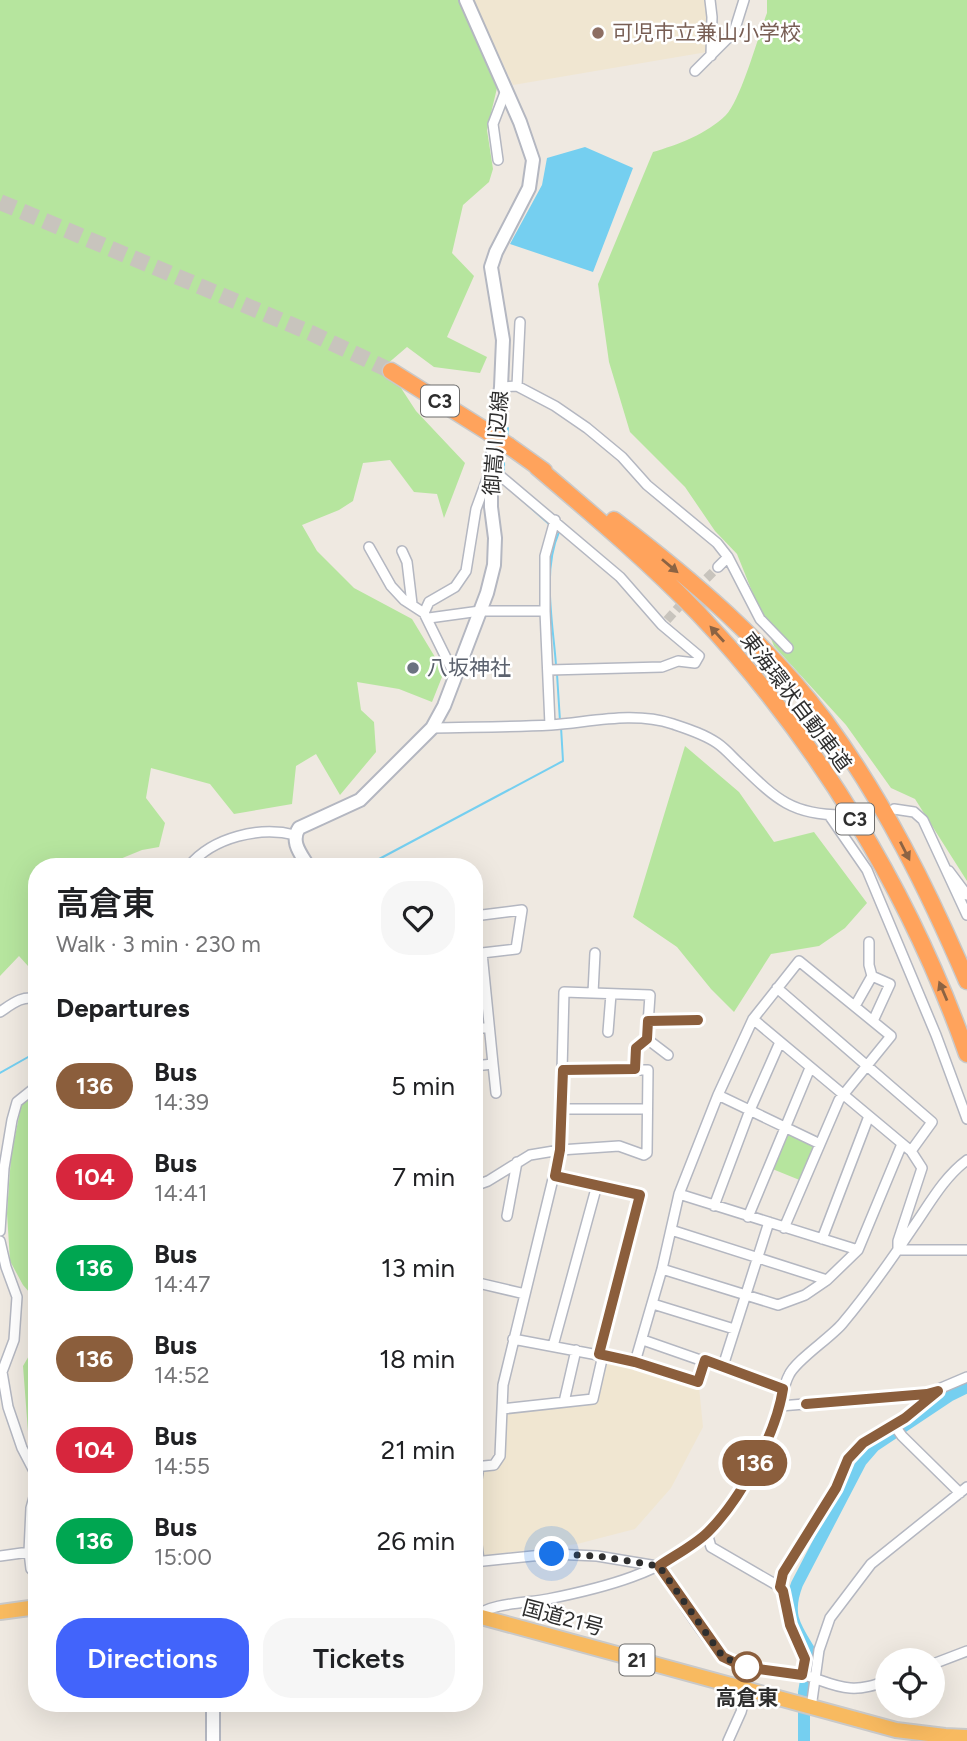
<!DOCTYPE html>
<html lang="en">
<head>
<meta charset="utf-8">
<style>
  body { margin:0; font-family:Figtree,"Noto Sans JP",sans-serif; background:#f6f6f6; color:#202124; height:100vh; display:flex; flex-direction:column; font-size:26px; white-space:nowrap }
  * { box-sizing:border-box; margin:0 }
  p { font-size:23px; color:#757577 }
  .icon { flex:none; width:38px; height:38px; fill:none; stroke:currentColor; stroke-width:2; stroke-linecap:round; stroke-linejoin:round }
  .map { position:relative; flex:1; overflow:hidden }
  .drawer { position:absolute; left:28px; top:858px; width:455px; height:854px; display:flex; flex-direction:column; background:#fff; border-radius:28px; box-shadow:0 7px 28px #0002 }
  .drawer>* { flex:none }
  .badge { padding:0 14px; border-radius:23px; font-size:24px; line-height:46px }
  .controls { position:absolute; left:875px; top:1648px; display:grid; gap:14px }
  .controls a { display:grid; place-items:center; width:70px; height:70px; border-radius:50%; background:#fff; box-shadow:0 7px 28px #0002; font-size:35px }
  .you { position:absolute; width:35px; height:35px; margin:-18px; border:5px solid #fff; border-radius:50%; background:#1a73e8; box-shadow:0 0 0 10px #1a73e833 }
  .map>.badge { position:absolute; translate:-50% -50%; box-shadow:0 0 0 4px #fff }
  h2 { padding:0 28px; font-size:26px; line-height:63px }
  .round { display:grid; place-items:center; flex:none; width:74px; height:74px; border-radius:28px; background:#f6f6f6 }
  .overview { display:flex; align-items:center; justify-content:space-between; height:119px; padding:0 28px }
  h1 { font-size:33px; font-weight:600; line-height:52px }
  .primary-button { display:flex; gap:14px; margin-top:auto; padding:14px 28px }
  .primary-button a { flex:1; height:80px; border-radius:28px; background:#4264fb; color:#fff; font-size:28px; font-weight:600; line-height:80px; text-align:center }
  .primary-button a+a { background:#f6f6f6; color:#202124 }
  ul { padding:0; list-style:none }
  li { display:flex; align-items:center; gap:21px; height:91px; padding:0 28px }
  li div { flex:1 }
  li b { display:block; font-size:26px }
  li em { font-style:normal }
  li .badge { min-width:77px; font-weight:700; text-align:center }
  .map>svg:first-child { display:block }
  .education { fill:#f0e6d1 }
  .green { fill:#b6e59e }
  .water { fill:#75cff0 }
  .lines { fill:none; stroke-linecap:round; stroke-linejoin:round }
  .stream { stroke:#75cff0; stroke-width:2 }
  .river { stroke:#75cff0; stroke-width:12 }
  .minor-tunnel { stroke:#c8c4bd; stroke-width:9; stroke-dasharray:9 4.5; stroke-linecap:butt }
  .motorway-tunnel { stroke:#c8c4bd; stroke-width:16; stroke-dasharray:16 8; stroke-linecap:butt }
  .minor-casing { stroke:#b4b7c1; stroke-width:12 }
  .secondary-casing { stroke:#b4b7c1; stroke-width:16 }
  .trunk-casing { stroke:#c9c9c9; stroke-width:18 }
  .motorway-casing { stroke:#c9c9c9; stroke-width:19 }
  .minor { stroke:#fff; stroke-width:9 }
  .secondary { stroke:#fff; stroke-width:12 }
  .trunk { stroke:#f8ba60; stroke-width:14 }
  .motorway { stroke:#ffa35c; stroke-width:16 }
  .motorway-bridge-casing { stroke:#c9c9c9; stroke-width:19; stroke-linecap:butt }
  .motorway-bridge { stroke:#ffa35c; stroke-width:16 }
  .oneway { fill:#8c6343 }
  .line-casing { stroke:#fff; stroke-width:16 }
  .line { stroke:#8b5e3c; stroke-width:10 }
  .walk { stroke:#2e2e2e; stroke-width:7; stroke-dasharray:0 12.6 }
  .education-dot { fill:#8d6e63; stroke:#fff; stroke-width:2.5 }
  .worship-dot { fill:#6b7280; stroke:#fff; stroke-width:2.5 }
  .stop-dot { fill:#fff; stroke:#8b5e3c; stroke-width:3.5 }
  .labels { text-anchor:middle; stroke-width:5; stroke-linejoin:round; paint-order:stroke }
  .shield { fill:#fff; stroke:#6d6d6d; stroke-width:2 }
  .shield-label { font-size:19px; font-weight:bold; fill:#2e2e2e }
  .education-label { font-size:21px; fill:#785e54; stroke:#fff; text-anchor:start }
  .street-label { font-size:21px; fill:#2e2e2e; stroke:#fff }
  .worship-label { font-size:21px; fill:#5b616d; stroke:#fff; text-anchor:start }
  .stop-label { font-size:21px; font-weight:bold; fill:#2e2e2e; stroke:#fff }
</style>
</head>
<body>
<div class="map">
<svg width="967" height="1741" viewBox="0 0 967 1741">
  <rect width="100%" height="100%" fill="#efe9e1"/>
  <path class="education" d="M473,0H706L707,52L513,85Z
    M607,1360L699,1387L703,1427L671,1488L635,1529L577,1544L480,1556L476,1505L482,1472L496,1470L504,1460L505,1412L596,1403Z"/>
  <path class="green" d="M0,0H459L497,88L487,130L493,169L489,182L463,205L452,253L474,276L447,337L487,357L480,373L434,367L407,347L386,365L416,411L465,463L444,518L437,494L414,492L390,460L363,463L353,501L339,510L302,525L317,551L354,588L412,619L444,672L432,702L399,689L357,682L361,710L374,722L376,752L340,795L316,754L296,766L292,804L234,814L210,784L151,768L146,798L165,823L159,847L142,850L103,866H37V976L19,956L0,976Z
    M767,0H967V881L915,799L891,788L846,725L774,646L737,554L715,531L685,487L630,432L609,362L598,284L653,152C677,145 707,134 726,115C741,99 758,37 767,13Z
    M685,746L739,792L774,842L814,832L867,903L845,928L819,946L771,954L734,1012L711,989L677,947L633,917Z
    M37,1092V1301L23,1285L10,1261L7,1213L11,1157L21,1106Z
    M787,1129L818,1145L802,1181L770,1168Z
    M37,1342V1447L29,1445L23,1366Z"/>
  <path class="water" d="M585,147L633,168L593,272L510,244L542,185L547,158Z"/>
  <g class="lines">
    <path class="stream" d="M507,437L508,428
      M504,475V453
      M504,484L549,524
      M556,530L559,532C542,570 553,624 556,665
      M557,674L560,721
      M366,866L563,761L561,727
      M0,1073L37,1052"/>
    <path class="river" d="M804,1741V1692L811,1653C795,1627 785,1615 797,1584L861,1461L874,1446L949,1396L967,1387"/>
    <path class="minor-tunnel" d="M697,588L718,567
      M667,620L687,598
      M851,814L886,810"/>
    <path class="motorway-tunnel" d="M0,202L311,333L391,371"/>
    <defs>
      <path id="minor" d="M710,0L712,17L711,56
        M695,71L734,32L744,0
        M498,160L493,124L506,90
        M517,386L520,322
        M501,387L517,386L555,406L587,428L622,457L647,485L717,543L728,557L760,619L788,648
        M369,547L391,586L404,600L424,613
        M402,551L407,562L412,604
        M718,567L728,557
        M429,618L480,611H545
        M455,676L424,613L429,602L455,587L466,571L476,509L491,468L620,577L662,625L699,656L695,663L678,661L662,667L549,670
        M550,725L545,611V556L555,520
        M432,728C472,727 511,727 551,725C592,722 633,711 673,724C688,729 704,734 717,743C726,749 733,758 741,765C776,799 792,815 842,815
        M894,809L914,812L923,820L967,915
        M829,815L867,870L936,1035L967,1119
        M189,866C213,837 260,826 295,835
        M949,871L967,895
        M474,916L522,910L516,949L482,953
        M869,942V965L872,976L890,984L873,1021
        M474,954L482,953L493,1064L474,1066
        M777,988L932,1122L911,1151
        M593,993L595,953
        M855,1006L872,976
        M0,1012C12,1004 22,995 37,999
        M753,1019L911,1151L922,1168L898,1241V1248
        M648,1021L698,1020
        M474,1029L489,1027
        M608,1032L611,994
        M647,1039L668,1055
        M493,1064L496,1093
        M718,1095L820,1144
        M562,1109H647
        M555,1176L640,1195L599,1354
        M474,1186L488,1181L530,1155L560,1150L619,1146L644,1155L647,1153L648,1070H563
        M679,1194L858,1250
        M714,1206L750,1110L780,1042
        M507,1216L517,1162
        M748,1217L810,1068
        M671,1230L827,1280
        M0,1231L4,1168L12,1120L17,1102L37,1086
        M822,1239L869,1116
        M0,1241L6,1267L17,1297L14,1340L2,1372L8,1407L22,1448L35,1473L36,1490L31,1508L29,1552L31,1569L37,1573
        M898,1250H967
        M662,1269L778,1305L805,1295L827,1280L858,1250L902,1144
        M474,1282L525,1294
        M653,1304L734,1329
        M513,1339L635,1362L662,1269L679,1194L718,1095L753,1019L799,961L891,1036L839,1100L784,1228
        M643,1340L783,1389
        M553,1346L597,1185
        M635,1362L698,1382L705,1360
        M723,1366L769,1222
        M564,1402L576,1350
        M780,1406L927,1394L967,1377
        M502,1409L593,1399L603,1355
        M894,1425L902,1436L960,1493
        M474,1467L494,1465L500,1456L503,1385L560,1150L564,992L650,995L647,1039L636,1048L635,1069
        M474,1497L479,1467
        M474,1523L479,1560
        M707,1533L711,1547L780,1587L783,1592L790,1624L805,1659L802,1675
        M0,1556L29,1552
        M474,1562L552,1554L597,1556L657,1566
        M659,1566C670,1584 710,1647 725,1658C746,1673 779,1670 804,1675C819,1679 834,1687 850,1688C863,1689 875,1685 887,1681
        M780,1587L783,1573L836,1488L848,1459L863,1443L905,1418L938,1392
        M477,1616C489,1603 529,1603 548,1599C603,1588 664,1573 707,1533C739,1503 762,1450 778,1410C783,1398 783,1386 789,1375C796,1360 829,1339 842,1324C868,1293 892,1259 914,1226C930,1203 944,1177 967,1160
        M933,1664L967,1651
        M811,1708L819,1650L830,1618L871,1564L967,1487
        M728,1741L741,1712L747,1690"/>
      <path id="secondary" d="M308,866C301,854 290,842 299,828L360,800L432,728L444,706L487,593L494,565L495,538L491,507V468L501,387L503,340L491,267L496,252L529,188L533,160L520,122L466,0
        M213,1741V1703"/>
      <path id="trunk" d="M0,1612L37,1607
        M474,1615L896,1730L945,1736L967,1737"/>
      <path id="motorway" d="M391,371L488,432
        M509,446L544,471
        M537,467C592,514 648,561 698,613C817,739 910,892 967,1054
        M614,520C690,578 768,644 825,721C884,801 928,890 967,981"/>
    </defs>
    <use href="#minor" class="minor-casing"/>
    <use href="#secondary" class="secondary-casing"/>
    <use href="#trunk" class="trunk-casing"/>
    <use href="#motorway" class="motorway-casing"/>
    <use href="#minor" class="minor"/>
    <use href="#secondary" class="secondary"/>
    <use href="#trunk" class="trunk"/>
    <use href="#motorway" class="motorway"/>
    <defs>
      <path id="motorway-bridge" d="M488,432L509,446"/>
    </defs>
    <use href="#motorway-bridge" class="motorway-bridge-casing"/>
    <use href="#motorway-bridge" class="motorway-bridge"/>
  </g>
  <defs><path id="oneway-solid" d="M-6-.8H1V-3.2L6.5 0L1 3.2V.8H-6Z" transform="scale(1.75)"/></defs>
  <g class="oneway">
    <use href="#oneway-solid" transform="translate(670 566) rotate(40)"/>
    <use href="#oneway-solid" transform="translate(717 634) rotate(-132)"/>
    <use href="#oneway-solid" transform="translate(905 851) rotate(63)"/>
    <use href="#oneway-solid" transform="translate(943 991) rotate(-113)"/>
  </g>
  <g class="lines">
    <defs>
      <path id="line" d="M698,1020L648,1021L647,1039L636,1048L635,1069L563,1070L560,1150L555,1176L640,1195L599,1354L635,1362L698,1382L705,1360L783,1389C776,1434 741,1499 708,1532C695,1545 675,1555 659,1566L723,1657L744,1667L802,1675L805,1659L790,1625L783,1591L780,1587L783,1573L836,1488L848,1459L863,1443L905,1418L938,1391L927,1394L806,1404"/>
    </defs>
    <use href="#line" class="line-casing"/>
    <use href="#line" class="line"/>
    <path class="walk" d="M552,1554L597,1556L659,1566L723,1657L747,1667"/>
  </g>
  <circle class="education-dot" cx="598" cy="33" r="7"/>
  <circle class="worship-dot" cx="413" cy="668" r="7"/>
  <circle class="stop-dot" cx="747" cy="1667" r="14"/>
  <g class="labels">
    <g class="shield">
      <rect x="421" y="385.5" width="38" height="31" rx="5"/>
      <rect x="836" y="803.5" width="38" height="31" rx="5"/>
      <rect x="619.5" y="1644.5" width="35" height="31" rx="5"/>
    </g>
    <g class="shield-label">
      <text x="440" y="408">C3</text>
      <text x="855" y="826">C3</text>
      <text x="637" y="1667">21</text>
    </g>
    <g class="education-label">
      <text x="612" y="40">可児市立兼山小学校</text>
    </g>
    <g class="street-label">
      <text transform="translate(496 443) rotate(-85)" y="7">御嵩川辺線</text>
      <text transform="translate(796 702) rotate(53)" y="7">東海環状自動車道</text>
      <text transform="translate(563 1618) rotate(15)" y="7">国道21号</text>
    </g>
    <g class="worship-label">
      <text x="427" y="675">八坂神社</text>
    </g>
    <g class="stop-label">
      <text x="747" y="1705">高倉東</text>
    </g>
  </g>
</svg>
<div class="controls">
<a><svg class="icon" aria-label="locate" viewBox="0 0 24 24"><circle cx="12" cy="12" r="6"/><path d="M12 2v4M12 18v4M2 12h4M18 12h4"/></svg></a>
</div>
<div class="you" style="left:552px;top:1554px"></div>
<b class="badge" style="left:755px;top:1463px;background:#8b5e3c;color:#fff">136</b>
<section class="drawer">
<div class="overview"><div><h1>高倉東</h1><p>Walk · 3 min · 230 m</p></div><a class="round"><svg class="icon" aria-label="heart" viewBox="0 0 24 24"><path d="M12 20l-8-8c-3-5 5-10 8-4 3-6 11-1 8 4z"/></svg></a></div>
<h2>Departures</h2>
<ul>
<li><span class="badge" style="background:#8b5e3c;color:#fff">136</span><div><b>Bus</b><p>14:39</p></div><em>5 min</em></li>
<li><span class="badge" style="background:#d7263d;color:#fff">104</span><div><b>Bus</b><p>14:41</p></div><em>7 min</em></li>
<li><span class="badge" style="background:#00a651;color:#fff">136</span><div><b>Bus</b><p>14:47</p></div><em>13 min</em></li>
<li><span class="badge" style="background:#8b5e3c;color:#fff">136</span><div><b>Bus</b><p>14:52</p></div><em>18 min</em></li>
<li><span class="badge" style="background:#d7263d;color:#fff">104</span><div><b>Bus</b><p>14:55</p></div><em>21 min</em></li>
<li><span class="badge" style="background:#00a651;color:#fff">136</span><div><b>Bus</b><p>15:00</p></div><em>26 min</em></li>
</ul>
<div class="primary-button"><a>Directions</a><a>Tickets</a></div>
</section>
</div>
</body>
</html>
